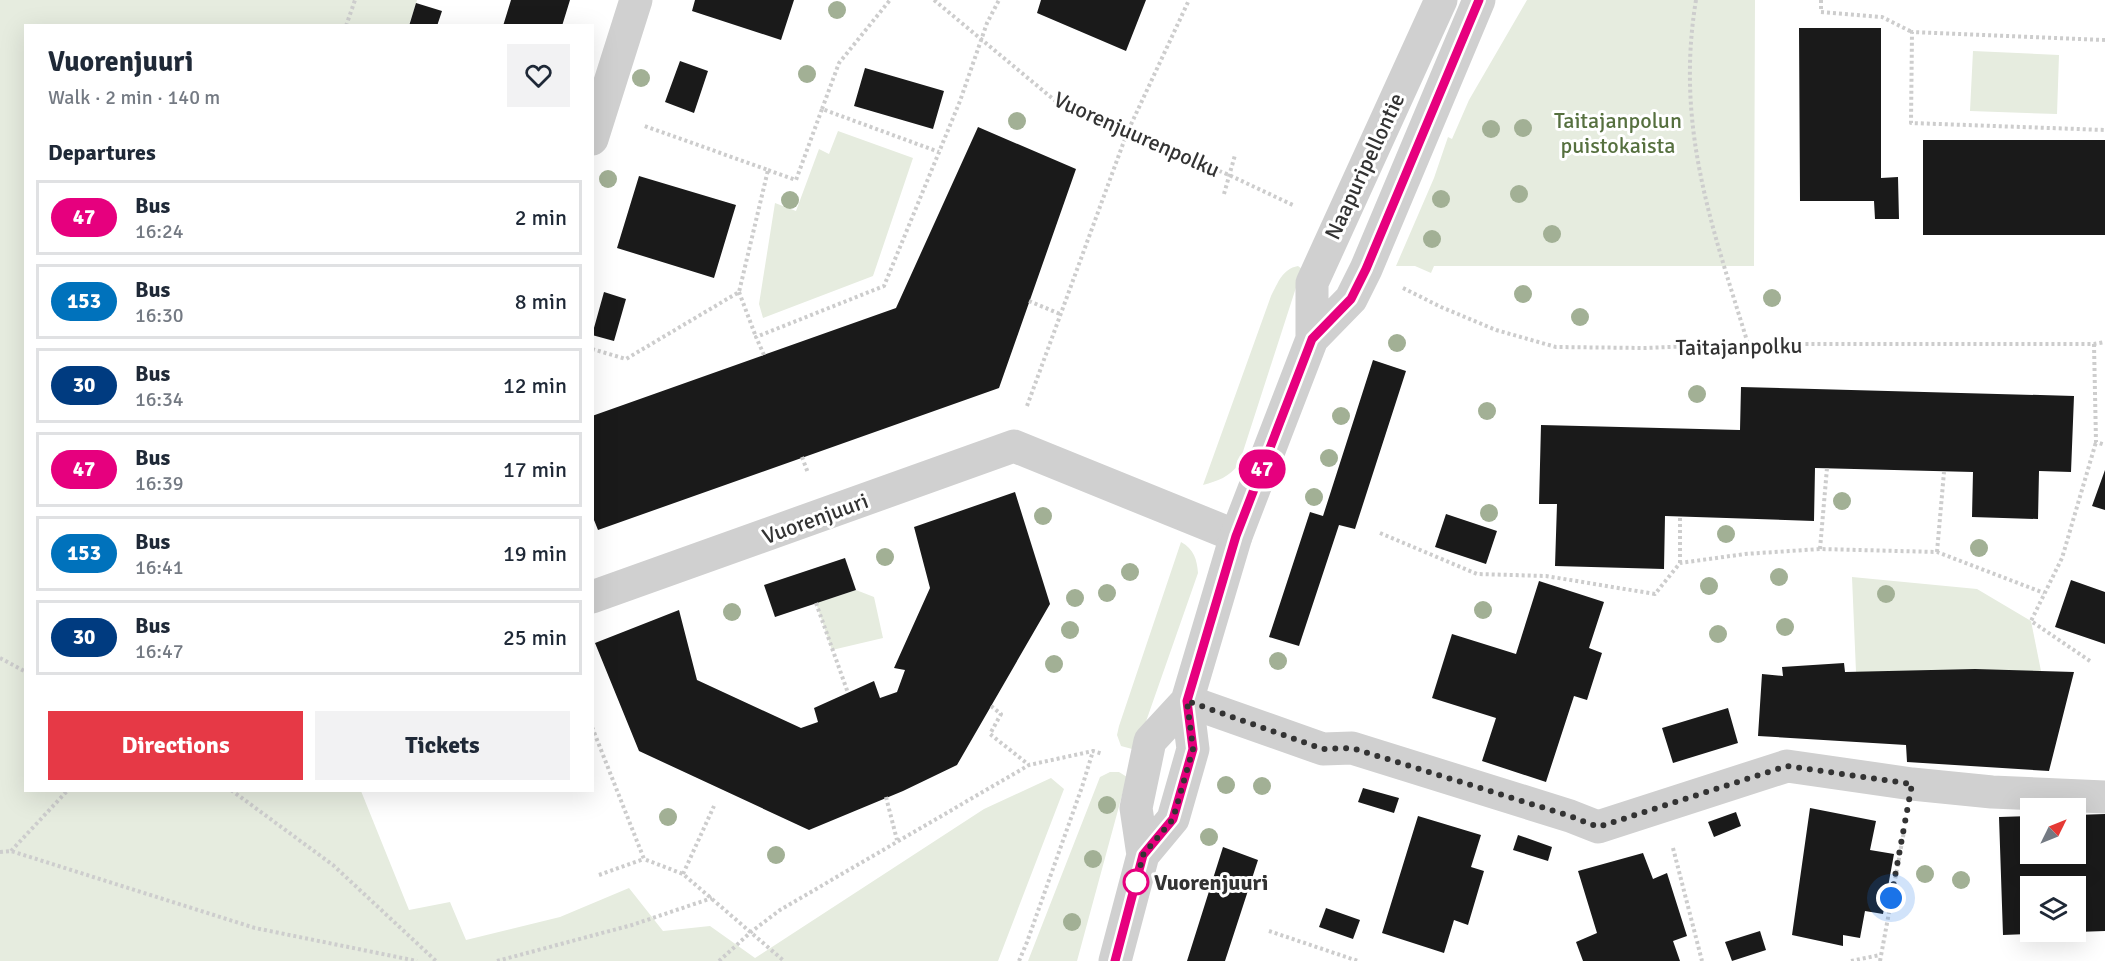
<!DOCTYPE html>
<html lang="en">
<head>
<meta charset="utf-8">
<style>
  body { margin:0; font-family:Signika,sans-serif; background:#f2f2f3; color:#1f2937; height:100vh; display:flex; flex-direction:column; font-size:22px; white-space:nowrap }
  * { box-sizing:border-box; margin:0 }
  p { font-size:20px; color:#747a83 }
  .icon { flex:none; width:33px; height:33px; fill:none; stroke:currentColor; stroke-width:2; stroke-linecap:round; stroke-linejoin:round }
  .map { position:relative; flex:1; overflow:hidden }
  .drawer { position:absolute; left:24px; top:24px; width:570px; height:768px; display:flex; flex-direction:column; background:#fff; border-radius:0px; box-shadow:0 6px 24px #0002 }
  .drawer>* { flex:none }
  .badge { padding:0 12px; border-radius:20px; font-size:21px; line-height:39px }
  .needle { width:39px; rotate:47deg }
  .buttons { position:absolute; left:2020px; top:798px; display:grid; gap:12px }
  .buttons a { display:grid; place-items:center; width:66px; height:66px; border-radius:0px; background:#fff; box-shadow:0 6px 24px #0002; font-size:30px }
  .you { position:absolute; width:30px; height:30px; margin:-15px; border:4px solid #fff; border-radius:50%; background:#1a73e8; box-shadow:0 0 0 9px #1a73e833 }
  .map>.badge { position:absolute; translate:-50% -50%; box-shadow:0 0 0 3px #fff }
  h2 { padding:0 24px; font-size:22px; line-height:54px }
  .round { display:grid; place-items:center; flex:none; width:63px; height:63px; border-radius:0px; background:#f2f2f3 }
  .overview { display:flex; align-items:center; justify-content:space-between; height:102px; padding:0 24px }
  h1 { font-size:28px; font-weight:700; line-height:45px }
  .button { display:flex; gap:12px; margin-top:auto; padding:12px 24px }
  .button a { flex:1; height:69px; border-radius:0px; background:#e63946; color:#fff; font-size:24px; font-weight:700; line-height:69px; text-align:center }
  .button a+a { background:#f2f2f3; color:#1f2937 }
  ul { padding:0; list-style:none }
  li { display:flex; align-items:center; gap:18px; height:75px; margin:0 12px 9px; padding:0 12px; border:3px solid #e0e1e3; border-radius:0px }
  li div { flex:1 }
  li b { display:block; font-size:22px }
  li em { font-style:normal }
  li .badge { min-width:66px; font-weight:700; text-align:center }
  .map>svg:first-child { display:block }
  .green { fill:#e6ecdf }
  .building { fill:#1a1a1a }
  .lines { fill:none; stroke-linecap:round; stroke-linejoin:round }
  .path { stroke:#cdcdcd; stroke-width:4; stroke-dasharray:3 3; stroke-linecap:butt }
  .minor { stroke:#d0d0d0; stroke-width:33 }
  .tertiary { stroke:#d0d0d0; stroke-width:33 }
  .tree { fill:#a2b095 }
  .line-casing { stroke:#fff; stroke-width:14 }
  .line { stroke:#e6007e; stroke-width:9 }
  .walk { stroke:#333; stroke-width:6; stroke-dasharray:0 10.8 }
  .stop-dot { fill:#fff; stroke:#e6007e; stroke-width:3 }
  .labels { text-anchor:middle; stroke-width:6; stroke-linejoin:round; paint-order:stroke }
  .park-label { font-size:22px; fill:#56703f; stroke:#fff }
  .street-label { font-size:22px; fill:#333; stroke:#fff }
  .stop-label { font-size:22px; font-weight:bold; fill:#333; stroke:#fff; text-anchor:start }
</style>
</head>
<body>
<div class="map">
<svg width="2105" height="961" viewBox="0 0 2105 961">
  <rect width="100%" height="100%" fill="#fff"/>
  <path class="green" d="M0,0H417L409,25L26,26V790L361,791L409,910L450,902L466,940L560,917L629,888L663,931L710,926L755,958L984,809L1051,778L1064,789L998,961H0Z
    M1527,0H1755L1754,266H1434L1431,273L1415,266H1396L1434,178L1448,137L1452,139L1469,100Z
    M1973,51L2059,55L2057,114L1970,111Z
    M838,131L913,158L873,276L763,318L759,304L775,203L796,211L819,149L829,154Z
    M1298,266L1302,269L1239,464C1229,477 1218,481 1203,485L1271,296C1278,283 1282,269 1298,266Z
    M1181,542C1194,549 1197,560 1198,573L1136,750L1121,746L1117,735L1119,726Z
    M1852,577L1977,589L2031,621L2041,671L1856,672Z
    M856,590L874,597L883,638L832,650L816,603Z
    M1110,772H1119L1127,777L1077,961H1028L1100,777Z"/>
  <path class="building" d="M511,0H570L562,26H503Z
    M695,0H794L781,40L692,11Z
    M1041,0H1146L1126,51L1037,13Z
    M416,3L442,11L437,26H409Z
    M1799,28H1881V178L1898,177L1899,219H1875L1874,201H1800Z
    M680,61L708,71L694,113L665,102Z
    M865,68L944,91L933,129L854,106Z
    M978,127L1076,169L999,388L598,530L592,515V416L896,308Z
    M1923,140H2105V235H1923Z
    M639,176L736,205L714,278L617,248Z
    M604,292L626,299L614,341L592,335Z
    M1373,360L1406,371L1355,529L1339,525L1299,646L1269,637L1310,512L1323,516Z
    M1741,387L2074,396L2071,472L2039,471L2038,519L1972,517L1973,472L1815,468L1814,521L1665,516L1664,569L1555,566L1557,504H1539L1541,425L1740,430Z
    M2105,470V510L2092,506Z
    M1015,492L1050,604L957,765L903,791L809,830L639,751L595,643L679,610L697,680L801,728L818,722L814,708L874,681L880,698L897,692L905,670L894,668L930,588L914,527Z
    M1446,514L1497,531L1486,564L1435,547Z
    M845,558L856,590L775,617L764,585Z
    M2071,580L2105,592V644L2055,627Z
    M1539,581L1604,602L1589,648L1602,653L1587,700L1574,696L1546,782L1482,761L1496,718L1432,698L1452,634L1516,654Z
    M1844,663L1845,672L1975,669L2074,672L2049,771L1907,762L1906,745L1758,736L1762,674L1783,676L1782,667Z
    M1728,708L1738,743L1673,763L1662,728Z
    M1363,788L1399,798L1394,813L1358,802Z
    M1810,808L1876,821L1870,850L1894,854L1883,914L1865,911L1860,938L1843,935V946L1792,935Z
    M1736,812L1741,826L1714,837L1708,822Z
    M2105,814V931L2076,932V886H2031V932H2054V933L2003,935L1999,817L2031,816V854H2076V815Z
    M1418,816L1481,835L1471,867L1484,871L1468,925L1454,920L1444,953L1382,933Z
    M1518,835L1552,847L1548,861L1513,850Z
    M1223,847L1258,860L1225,961H1187Z
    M1643,853L1653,879L1667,873L1687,936L1673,941L1680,961H1583L1576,942L1597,933L1578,871Z
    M1326,908L1360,920L1353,939L1319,927Z
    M1760,931L1766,950L1732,961L1725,942Z"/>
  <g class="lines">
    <path class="path" d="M934,0L1058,103L1229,175L1295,206
      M1696,0C1675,127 1712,226 1748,344
      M1821,0V12L1882,17L1912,32
      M346,26L355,0
      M2105,40L1912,32L1911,123L2105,130
      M822,109L839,63L890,0
      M768,170L796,180L822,109L939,152
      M1224,194L1235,155
      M1403,288L1441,307L1496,330L1556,347L1644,348L1748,344H2094L2105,342
      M739,292L756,337
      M1029,301L1060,314
      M2094,344L2096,442L2105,445
      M592,349L626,359L739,292L768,170L642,125
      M764,355L756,337L884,286L960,101L987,23L999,0
      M1027,406L1127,133L1189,0
      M802,457L808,473
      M1380,533L1477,574L1546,576L1655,594L1680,563L1745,554L1820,549L1937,552L2044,593
      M1820,549L1827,468
      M1937,552L1944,472
      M1680,563V517
      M816,603L848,693
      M0,658L26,672
      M2090,661L2031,621L2062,558L2096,442
      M991,706L1001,714L990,734L1029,765
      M592,727L644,859L683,874L784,961
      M231,790L333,865L436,961
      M886,797L897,840
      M1673,848L1702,961
      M11,851L68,790
      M0,852L11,851L255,928L417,961
      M683,874L714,806
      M599,875L644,859
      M1269,931L1358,961
      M497,961L632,925L712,898
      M719,961L751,932L780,910L1029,765L1093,751L1103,754
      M1019,961L1027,942L1082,787L1093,751
      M1851,961L1880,955
      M1880,961L1905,826"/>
    <path class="minor" d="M592,139L636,0
      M592,597L1014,446L1236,536
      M1187,701L1323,749L1352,748L1570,816L1598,827L1787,766L1912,784L1992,792L2105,797"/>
    <path class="tertiary" d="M1312,339L1351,299L1366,269L1479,0
      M1143,855L1173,819L1193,749L1187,701L1236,536L1312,339V283L1441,0
      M1115,961L1143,855L1136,808L1150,741L1187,701"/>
  </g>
  <g class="tree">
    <circle cx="837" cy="10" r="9"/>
    <circle cx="807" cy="74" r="9"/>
    <circle cx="641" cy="78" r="9"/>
    <circle cx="1017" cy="121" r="9"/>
    <circle cx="1523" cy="128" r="9"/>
    <circle cx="1491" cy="129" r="9"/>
    <circle cx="608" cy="179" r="9"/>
    <circle cx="1519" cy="194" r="9"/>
    <circle cx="1441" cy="199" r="9"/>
    <circle cx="790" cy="200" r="9"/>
    <circle cx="1552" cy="234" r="9"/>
    <circle cx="1432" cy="239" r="9"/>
    <circle cx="1523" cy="294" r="9"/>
    <circle cx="1772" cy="298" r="9"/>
    <circle cx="1580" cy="317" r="9"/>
    <circle cx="1397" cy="343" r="9"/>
    <circle cx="1697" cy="394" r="9"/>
    <circle cx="1487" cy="411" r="9"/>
    <circle cx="1341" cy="416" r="9"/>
    <circle cx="1329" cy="458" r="9"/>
    <circle cx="1314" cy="497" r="9"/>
    <circle cx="1842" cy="501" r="9"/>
    <circle cx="1489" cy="513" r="9"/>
    <circle cx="1043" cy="516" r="9"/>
    <circle cx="1726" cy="534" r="9"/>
    <circle cx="1979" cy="548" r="9"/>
    <circle cx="885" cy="557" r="9"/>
    <circle cx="1130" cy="572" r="9"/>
    <circle cx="1779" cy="577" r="9"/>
    <circle cx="1709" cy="586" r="9"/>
    <circle cx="1107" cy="593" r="9"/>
    <circle cx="1886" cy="594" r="9"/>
    <circle cx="1075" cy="598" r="9"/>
    <circle cx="1483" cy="610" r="9"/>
    <circle cx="732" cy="612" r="9"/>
    <circle cx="1785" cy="627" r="9"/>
    <circle cx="1070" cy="630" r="9"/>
    <circle cx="1718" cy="634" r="9"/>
    <circle cx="1278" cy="661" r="9"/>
    <circle cx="1054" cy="664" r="9"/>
    <circle cx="1226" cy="785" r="9"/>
    <circle cx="1262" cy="786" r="9"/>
    <circle cx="1107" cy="805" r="9"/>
    <circle cx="668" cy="817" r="9"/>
    <circle cx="1209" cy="837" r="9"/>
    <circle cx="776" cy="855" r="9"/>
    <circle cx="1093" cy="859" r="9"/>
    <circle cx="1925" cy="874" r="9"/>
    <circle cx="1961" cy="880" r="9"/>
    <circle cx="1072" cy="922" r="9"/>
  </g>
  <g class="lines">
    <defs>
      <path id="line" d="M1115,961L1143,855L1173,819L1193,749L1187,701L1236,536L1312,339L1351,299L1366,269L1479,0"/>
    </defs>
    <use href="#line" class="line-casing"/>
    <use href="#line" class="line"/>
    <path class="walk" d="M1136,882V884L1143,855L1173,819L1193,749L1187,701L1323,749L1352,748L1570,816L1598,827L1787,766L1912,784L1891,898"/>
  </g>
  <circle class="stop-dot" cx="1136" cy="882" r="12"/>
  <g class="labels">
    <g class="park-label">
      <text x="1618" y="128">Taitajanpolun<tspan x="1618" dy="25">puistokaista</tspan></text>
    </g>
    <g class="street-label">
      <text transform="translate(1137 134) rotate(24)" y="8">Vuorenjuurenpolku</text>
      <text transform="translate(1364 166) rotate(-65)" y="8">Naapuripellontie</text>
      <text transform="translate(1739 346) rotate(-1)" y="8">Taitajanpolku</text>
      <text transform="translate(815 518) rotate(-20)" y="8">Vuorenjuuri</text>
    </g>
    <g class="stop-label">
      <text x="1154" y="890">Vuorenjuuri</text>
    </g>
  </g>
</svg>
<div class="buttons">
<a><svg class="needle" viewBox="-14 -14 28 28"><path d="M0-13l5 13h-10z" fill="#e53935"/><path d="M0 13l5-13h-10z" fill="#747a83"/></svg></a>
<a><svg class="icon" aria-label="layers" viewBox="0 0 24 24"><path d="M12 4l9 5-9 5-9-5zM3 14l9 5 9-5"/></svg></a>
</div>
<div class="you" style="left:1891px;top:898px"></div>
<b class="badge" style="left:1262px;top:469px;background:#e6007e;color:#fff">47</b>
<section class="drawer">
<div class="overview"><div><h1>Vuorenjuuri</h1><p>Walk · 2 min · 140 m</p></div><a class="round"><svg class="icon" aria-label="heart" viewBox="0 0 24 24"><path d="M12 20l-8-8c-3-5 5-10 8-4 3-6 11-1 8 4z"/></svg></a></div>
<h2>Departures</h2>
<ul>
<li><span class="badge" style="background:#e6007e;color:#fff">47</span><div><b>Bus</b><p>16:24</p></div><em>2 min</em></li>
<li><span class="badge" style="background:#0072bc;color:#fff">153</span><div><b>Bus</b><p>16:30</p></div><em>8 min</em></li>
<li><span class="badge" style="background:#003b80;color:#fff">30</span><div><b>Bus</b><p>16:34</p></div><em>12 min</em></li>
<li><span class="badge" style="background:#e6007e;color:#fff">47</span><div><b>Bus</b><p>16:39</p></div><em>17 min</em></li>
<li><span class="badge" style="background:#0072bc;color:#fff">153</span><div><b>Bus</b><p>16:41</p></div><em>19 min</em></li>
<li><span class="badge" style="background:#003b80;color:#fff">30</span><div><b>Bus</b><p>16:47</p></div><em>25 min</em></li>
</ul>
<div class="button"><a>Directions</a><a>Tickets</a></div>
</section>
</div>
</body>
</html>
